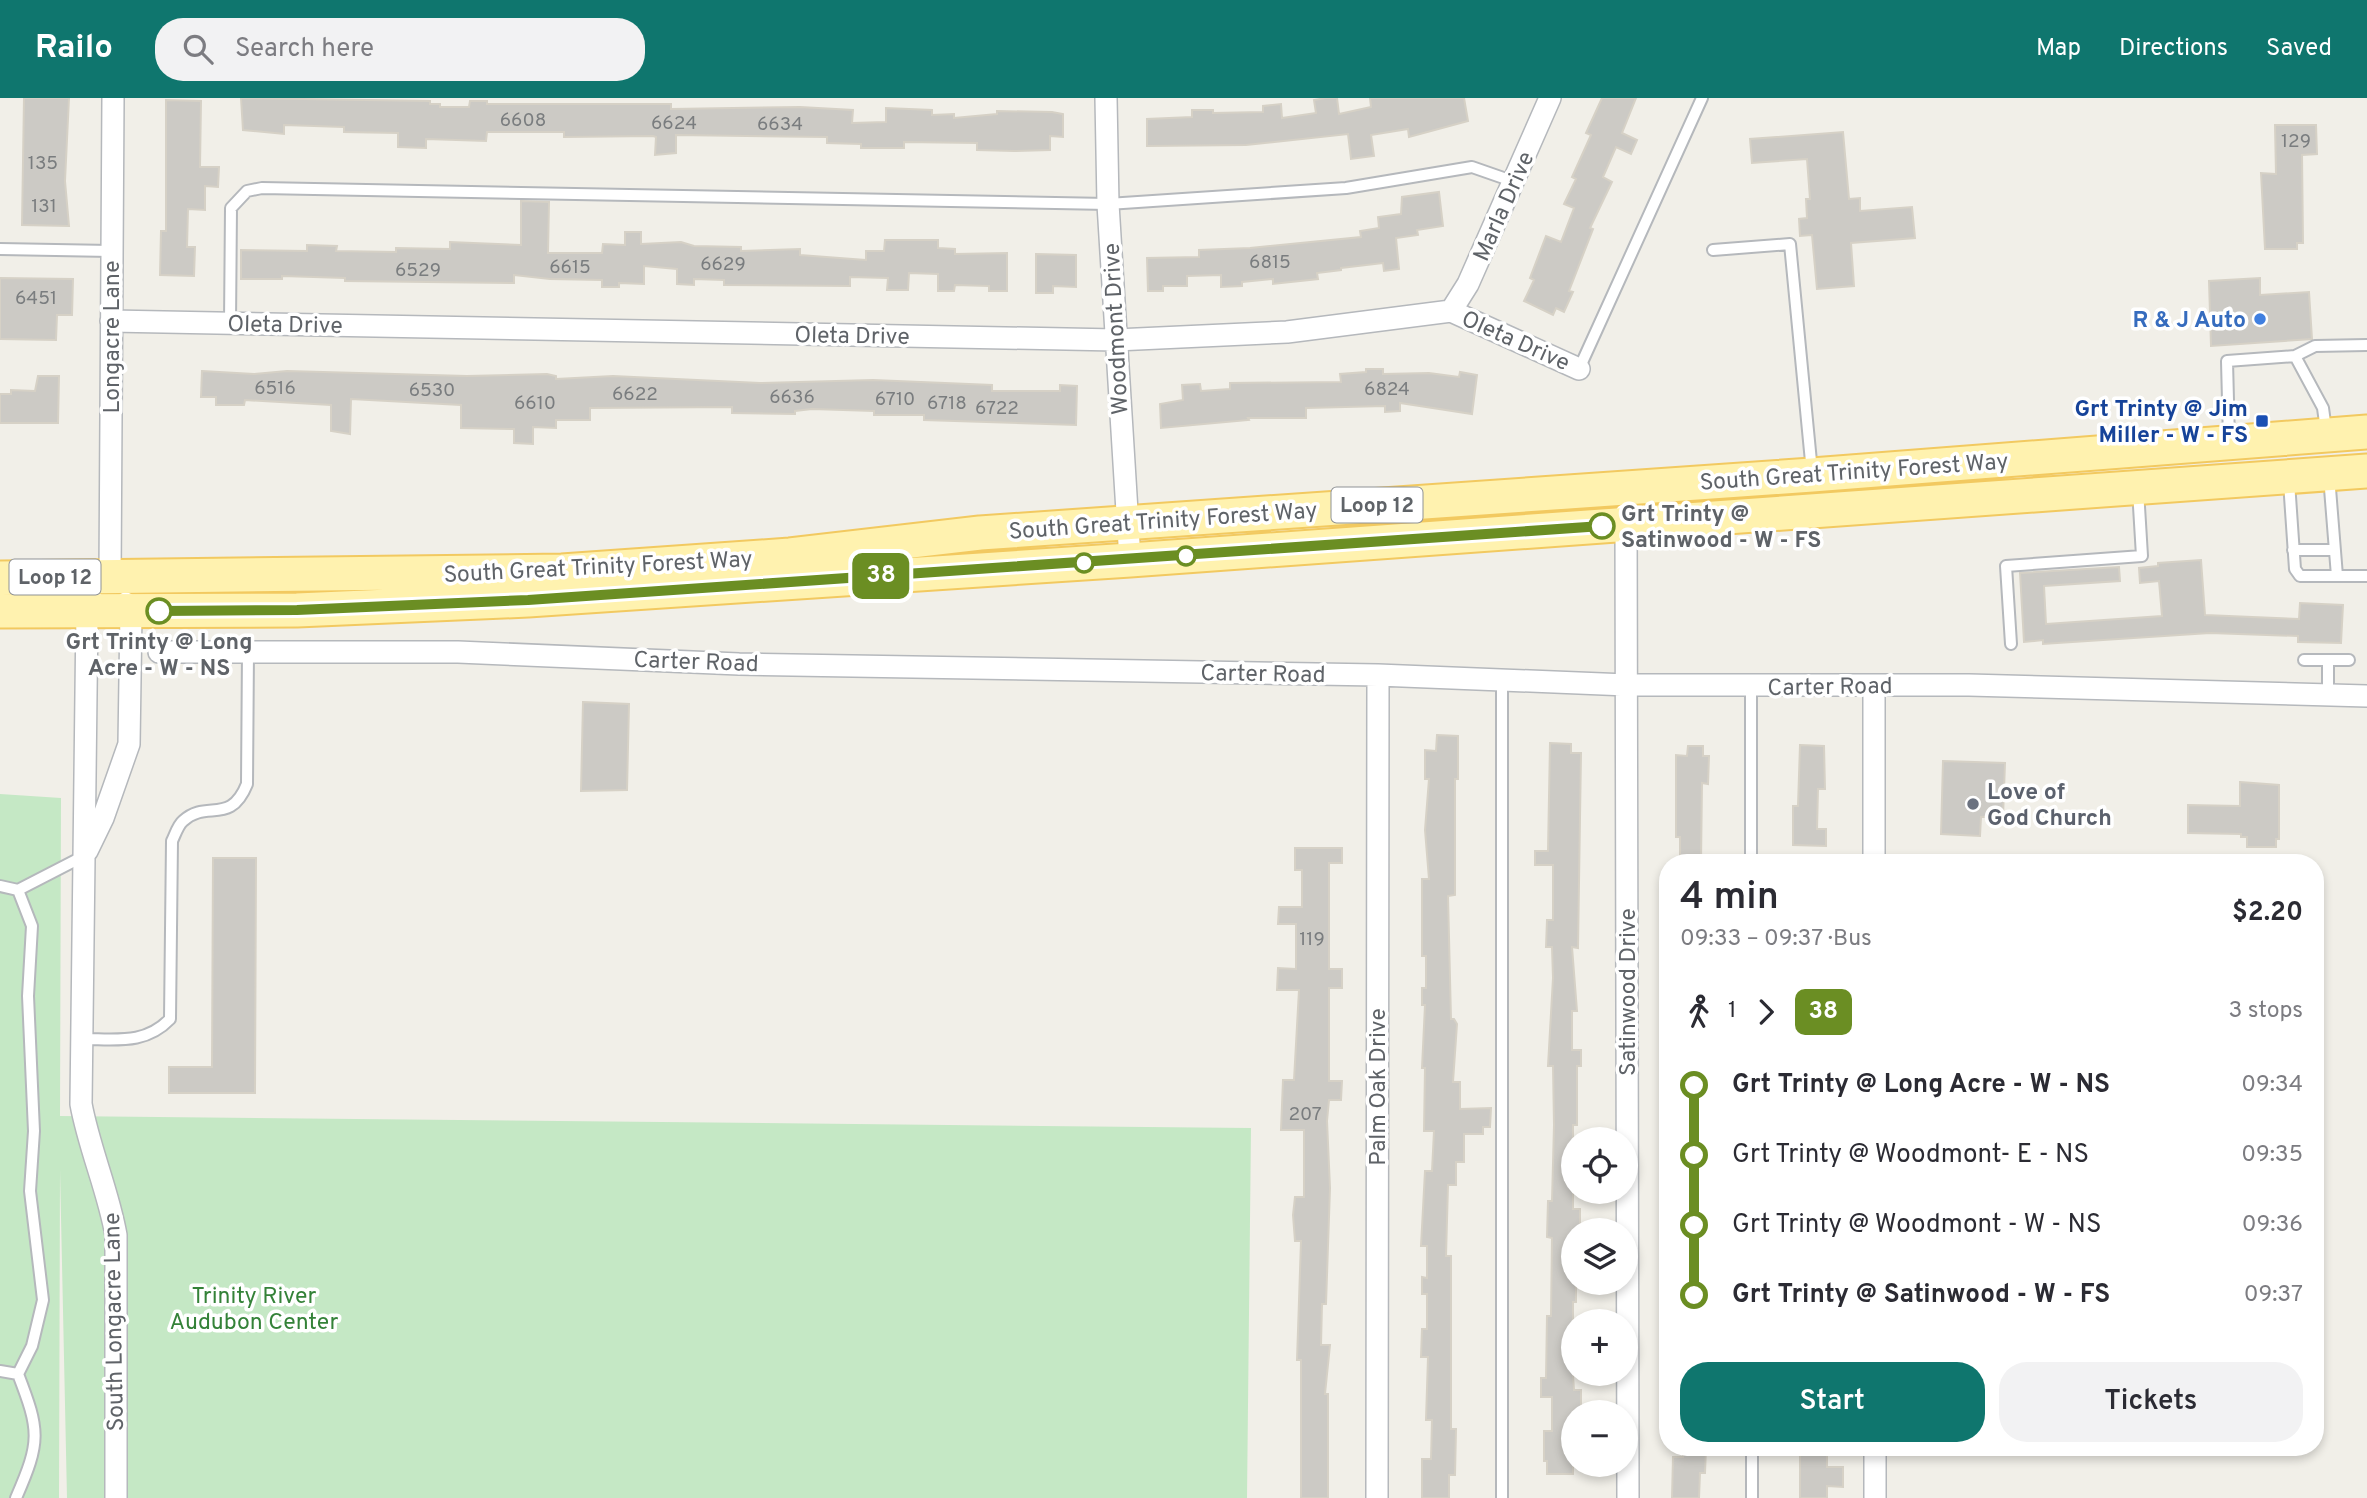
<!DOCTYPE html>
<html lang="en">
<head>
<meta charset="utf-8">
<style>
  body { margin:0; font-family:Overpass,sans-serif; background:#f2f2f3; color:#2b2b33; height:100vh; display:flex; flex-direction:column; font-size:26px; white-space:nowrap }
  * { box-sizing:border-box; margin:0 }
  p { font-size:23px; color:#7c7c81 }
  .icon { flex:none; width:38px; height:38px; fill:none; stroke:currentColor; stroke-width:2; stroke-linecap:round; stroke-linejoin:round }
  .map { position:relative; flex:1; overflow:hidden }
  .side { position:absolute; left:1659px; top:756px; width:665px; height:602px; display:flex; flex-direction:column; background:#fff; border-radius:28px; box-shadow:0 4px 10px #0003 }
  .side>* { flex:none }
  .badge { padding:0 14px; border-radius:10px; font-size:24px; line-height:46px }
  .buttons { position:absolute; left:1561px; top:1029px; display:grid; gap:14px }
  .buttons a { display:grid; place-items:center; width:77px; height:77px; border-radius:50%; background:#fff; box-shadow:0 4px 10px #0003; font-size:35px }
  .map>.badge { position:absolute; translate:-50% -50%; box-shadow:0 0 0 4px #fff }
  .legs { display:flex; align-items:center; gap:10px; height:77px; padding:0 21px; font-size:23px }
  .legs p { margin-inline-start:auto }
  .head { display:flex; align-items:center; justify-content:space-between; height:119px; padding:0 21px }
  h1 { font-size:38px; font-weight:600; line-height:52px }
  .action { display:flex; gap:14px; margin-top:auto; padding:14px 21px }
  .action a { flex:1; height:80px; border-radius:28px; background:#0f766e; color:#fff; font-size:28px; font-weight:600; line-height:80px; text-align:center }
  .action a+a { background:#f2f2f3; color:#2b2b33 }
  ul { padding:0 21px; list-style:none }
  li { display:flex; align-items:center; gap:24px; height:70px; font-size:26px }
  li i { display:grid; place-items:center; width:10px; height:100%; margin:0 9px; background:currentColor }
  li i::after { content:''; width:18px; height:18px; margin:-9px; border:5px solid; border-radius:50%; background:#fff }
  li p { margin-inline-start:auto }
  li:first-child i { background:linear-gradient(#0000 50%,currentColor 0) }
  li:last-child i { background:linear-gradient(currentColor 50%,#0000 0) }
  header { display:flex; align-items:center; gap:42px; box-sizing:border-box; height:98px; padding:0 35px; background:#0f766e; color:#fff }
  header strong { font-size:33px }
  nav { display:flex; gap:38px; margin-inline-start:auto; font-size:24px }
  .search { width:490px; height:63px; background:#f2f2f3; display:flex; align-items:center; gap:18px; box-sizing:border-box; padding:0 24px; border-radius:28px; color:#7c7c81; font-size:26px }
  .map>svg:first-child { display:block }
  .green { fill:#c5e8c5 }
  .building { fill:#cccac5; stroke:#d6d1c6; stroke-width:2 }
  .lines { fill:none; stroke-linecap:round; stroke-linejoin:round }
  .lane-casing { stroke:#b5b8bc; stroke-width:14 }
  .street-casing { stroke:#b5b8bc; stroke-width:24 }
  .primary-casing { stroke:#f2c960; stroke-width:37 }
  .lane { stroke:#fff; stroke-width:10 }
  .street { stroke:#fff; stroke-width:21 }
  .primary { stroke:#fff2af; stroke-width:33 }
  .line-1-casing { stroke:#fff; stroke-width:16 }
  .line-1 { stroke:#6b8e23; stroke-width:10 }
  .shop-dot { fill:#3f7fe0; stroke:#fff; stroke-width:2.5 }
  .transit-dot { fill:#1a4fb4; stroke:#fff; stroke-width:2.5 }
  .stop-1-dot { fill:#fff; stroke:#6b8e23; stroke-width:3.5 }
  .worship-dot { fill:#6b7280; stroke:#fff; stroke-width:2.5 }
  .labels { text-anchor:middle; stroke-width:7; stroke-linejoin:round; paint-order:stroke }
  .number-label { font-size:19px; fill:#7a7d7f }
  .shield { fill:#fff; stroke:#8f9295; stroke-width:2 }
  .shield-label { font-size:21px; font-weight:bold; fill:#5f6368 }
  .street-label { font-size:23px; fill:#5f6368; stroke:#fff }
  .shop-label { font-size:23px; font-weight:bold; fill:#366cbe; stroke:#fff; text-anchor:end }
  .transit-label { font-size:23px; font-weight:bold; fill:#164399; stroke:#fff; text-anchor:end }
  .stop-label { font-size:23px; font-weight:bold; fill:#5f6368; stroke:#fff; text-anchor:start }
  .worship-label { font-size:23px; font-weight:bold; fill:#5b616d; stroke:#fff; text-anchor:start }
  .park-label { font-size:23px; fill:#348238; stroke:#fff }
</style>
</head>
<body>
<header>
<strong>Railo</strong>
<div class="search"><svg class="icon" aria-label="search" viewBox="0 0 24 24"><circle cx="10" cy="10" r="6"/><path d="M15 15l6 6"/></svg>Search here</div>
<nav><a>Map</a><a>Directions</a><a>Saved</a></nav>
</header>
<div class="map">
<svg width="2367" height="1400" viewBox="0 0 2367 1400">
  <rect width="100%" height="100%" fill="#f1efe8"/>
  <path class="green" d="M0,696L61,700L60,1018L1251,1030L1247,1400H67L60,1072L59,1400H0Z"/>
  <path class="building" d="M24,0H69L65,83L69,128L22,127Z
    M241,0L430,3V6H440V9H469L470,3H487V6H671V11L800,9L853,12L852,25L886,24V10L932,12V17L954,16V20L997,16V13L1052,14L1063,16V39L1050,38V52L1014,53L977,52V45L904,44V50H861V46L827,45V39L676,37V55L655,57L656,39L653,38L564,39V34H487L486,43L426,41V50L398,49V35L344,34V29L284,27V36L243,32Z
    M1326,0H1337L1339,16L1371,9L1370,0H1464L1468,23L1409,39L1408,31L1371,37L1374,58L1351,61L1348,36L1246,47L1147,48V21L1192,19V12H1213V15L1263,14V8L1281,6L1282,20L1316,15L1314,2Z
    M1602,0H1636L1622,35L1637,42L1631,56L1616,49L1603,79L1612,84L1590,130L1593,131L1569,193L1573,194L1564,214L1556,210L1553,217L1524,203L1534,182L1530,180L1546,138L1561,144L1574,110L1564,106L1576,81L1572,79L1591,37L1586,35Z
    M166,2L201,3L200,69H219L218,89L205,88V112L188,111L187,149H195L194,178L160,177L161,133H166Z
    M2275,27H2316L2317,56L2302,57L2303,145H2297V151H2265L2261,75L2276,76Z
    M1843,34L1849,101L1860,100V113L1912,109L1915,140L1851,145L1854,188L1817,191L1812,137L1800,138L1799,121L1807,120L1806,101H1810L1807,61L1752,65L1750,41Z
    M1439,94L1443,128L1417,132L1418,137L1396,140L1399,171L1384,173L1383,165L1341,170V172L1317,175L1318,181L1273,186V181L1242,184V188L1221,189V177L1187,178V188H1163V193H1148L1147,160L1199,159V152L1250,150L1361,139L1360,133L1379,130L1378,119L1401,116L1402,99Z
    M521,103L549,104L548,155H602L603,146L625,147V134H641V146L681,144L694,148L741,149V153L800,151V157L866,162V153H884L885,142H938V150L955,151V156L1007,155V193H989V188L955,187L954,193H938V176L909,175L908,192H887L888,180L850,179V188L724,187V182L694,181V187L677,186V171L644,168V186L619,185V189H602V182L550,181L514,177V185L345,183V180L282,178V181H241V152L307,153V147L337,148L336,153L396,154V150L450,151V144L521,147Z
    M1036,156L1076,157V189L1053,188V195H1036Z
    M0,180L73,181L72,217H57L56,242L0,241Z
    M2260,180V197L2309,194L2312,241L2211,248L2209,183Z
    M1366,271H1383V276L1429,275L1459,279L1460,274L1477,277L1472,316L1400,305V313L1385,314V308L1306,310V320H1248L1249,322L1161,330L1160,306L1183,302L1182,287L1200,286L1201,293L1230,291V285L1341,284L1340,276L1366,274Z
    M202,273L254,276L287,273L467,278L547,276L556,278V281L613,278L760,285L873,282L992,287V293H1060V287L1077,288L1076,327L924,322V317H874V313L812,311L795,313V316L732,315V309L590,310V322H556V330L533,329V346L514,345V331L461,330V307L351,301L350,336L331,333V307L245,302L244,307H216V299H201Z
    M38,278H59L58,325H0V296H11V292L35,293Z
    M2201,462L2205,517L2299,521L2300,505L2343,507L2341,545L2298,544V538L2210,535L2043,546V542L2024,544L2020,475L2119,469L2120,483L2044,488L2046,526L2162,518L2159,483L2140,485L2139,470L2158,468V465Z
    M583,604L629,606L627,692L581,693Z
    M1437,637L1458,638V681H1455V797L1448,798L1451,921H1454L1457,926L1453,984H1460V1011L1491,1010L1490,1029H1483V1036H1464V1064H1456V1087H1448L1446,1158H1451V1331H1456L1455,1377H1449V1400H1422V1361H1431L1432,1322H1426L1428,1259H1421L1422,1231H1427V1196H1422V1179L1427,1180V1148H1421L1425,1073H1432L1434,1033H1424L1425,970H1422L1425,907H1422V890H1426V858H1422V781H1429L1425,732L1429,681H1425V652L1436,653Z
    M1550,645L1571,646V655H1581L1578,850L1572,849L1577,913H1572V952H1581V968H1577V1027H1573V1111H1580V1132H1573V1185H1576V1204H1573V1277L1574,1292H1581V1310L1573,1314V1376H1547V1363H1544V1333H1552V1299H1541V1280H1546L1547,1218H1551L1552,1140L1547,1139L1548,1103H1552L1554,1027L1553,968H1548L1553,880L1552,849H1546L1547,822H1553V767H1535V753H1548Z
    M1800,647L1824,648L1825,691H1818L1817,731H1826V748L1793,747V708H1798Z
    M1688,648H1703V658H1709L1708,686L1702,685L1701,765H1680V739H1676V657L1687,658Z
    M1943,663L2005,665L2003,719H1981L1980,738L1941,736Z
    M2240,684L2279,687V741H2276V749H2247V739H2241V736L2188,735V707L2240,708Z
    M1295,750H1342V765H1329V871H1342V890H1329V983H1342L1341,1002H1329L1327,1023L1330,1090L1326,1206H1322L1321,1247H1330L1325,1296H1328V1400H1301V1262H1297L1301,1143H1295L1293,1117L1295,1099H1304V1032H1281L1283,982H1294L1299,892H1277L1278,870L1296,871V826H1278L1279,809H1302V772H1295Z
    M213,760H256L255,995H169V969H212Z
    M1683,1349H1706L1705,1375H1700L1699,1400H1672L1673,1359H1683Z
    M1800,1349H1827V1369H1843V1389L1827,1388V1400H1800Z"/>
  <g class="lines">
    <defs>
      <path id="lane" d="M0,151L111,153
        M1713,152L1790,146L1812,374
        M230,225L231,110L247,93L262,90L1108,106L1346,90L1472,69L1515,84
        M2295,258L2315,248L2367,247
        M1579,271L1702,0
        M2229,342L2227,263L2295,258L2323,310L2326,332
        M2329,378L2337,478
        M2289,384L2295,471L2300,478H2367
        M2293,452H2333
        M2011,546L2006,468L2142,458L2138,392
        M2304,562H2349
        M1751,589V765
        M2328,596V562
        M0,788L18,792L32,828L28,898L34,1033L30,1093L43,1202L32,1248L18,1276C40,1333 41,1343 16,1400
        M18,792L84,758
        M82,941C116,941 145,947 170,921L172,743C175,737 178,727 183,723C207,701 230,728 247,686L248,553
        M0,1273L18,1276
        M1752,1349V1400
        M1502,1400V582"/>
      <path id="street" d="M1106,0L1108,106L1130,462
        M1451,213L1468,186L1550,0
        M111,223L1116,242L1287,234L1451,213L1579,271
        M1626,416L1628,1400
        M110,479L113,0
        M94,504L87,514L81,1006C89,1050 108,1092 116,1137V1400
        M159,554H458L739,566L1378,577L1627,587H1969L2367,598
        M1874,588V765
        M87,753L103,720L129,646L131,514L126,505
        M1875,1349V1400
        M1377,1400L1378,577"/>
      <path id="primary" d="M0,480L562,473L790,457L980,435L1812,377L2367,334
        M0,513L297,512L528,502L1130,462L2367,373"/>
    </defs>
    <use href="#lane" class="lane-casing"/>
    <use href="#street" class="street-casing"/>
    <use href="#primary" class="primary-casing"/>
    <use href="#lane" class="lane"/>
    <use href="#street" class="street"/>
    <use href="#primary" class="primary"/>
  </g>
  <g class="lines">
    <defs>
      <path id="line-1" d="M159,513L297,512L528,502L1602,428"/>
    </defs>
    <use href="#line-1" class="line-1-casing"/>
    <use href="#line-1" class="line-1"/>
  </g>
  <circle class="shop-dot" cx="2260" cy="221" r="7"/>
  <rect class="transit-dot" x="2255" y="316" width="14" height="14" rx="3.5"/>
  <g class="stop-1-dot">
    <circle cx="1602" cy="428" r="12"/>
    <circle cx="1186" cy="458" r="9"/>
    <circle cx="1084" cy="465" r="9"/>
    <circle cx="159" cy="513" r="12"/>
  </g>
  <circle class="worship-dot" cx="1973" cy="706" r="7"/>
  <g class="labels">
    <g class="number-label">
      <text x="523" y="28">6608</text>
      <text x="674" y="31">6624</text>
      <text x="780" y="32">6634</text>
      <text x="2296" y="49">129</text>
      <text x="43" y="71">135</text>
      <text x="44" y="114">131</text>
      <text x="1270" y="170">6815</text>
      <text x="723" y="172">6629</text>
      <text x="570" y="175">6615</text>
      <text x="418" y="178">6529</text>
      <text x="36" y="206">6451</text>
      <text x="275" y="296">6516</text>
      <text x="1387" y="297">6824</text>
      <text x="432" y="298">6530</text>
      <text x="635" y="302">6622</text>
      <text x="792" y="305">6636</text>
      <text x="895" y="307">6710</text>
      <text x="535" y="311">6610</text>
      <text x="947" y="311">6718</text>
      <text x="997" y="316">6722</text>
      <text x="1312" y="847">119</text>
      <text x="1305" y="1022">207</text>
    </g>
    <g class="shield">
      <rect x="1331.5" y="389.5" width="91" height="35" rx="5"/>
      <rect x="9.5" y="461.5" width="91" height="35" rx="5"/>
    </g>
    <g class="shield-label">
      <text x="1377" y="414">Loop 12</text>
      <text x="55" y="486">Loop 12</text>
    </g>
    <g class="street-label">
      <text transform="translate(1503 108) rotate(-66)" y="8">Marla Drive</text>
      <text transform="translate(285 226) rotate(1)" y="8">Oleta Drive</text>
      <text transform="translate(1115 231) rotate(-93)" y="8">Woodmont Drive</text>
      <text transform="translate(852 237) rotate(1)" y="8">Oleta Drive</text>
      <text transform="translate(111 239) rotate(-90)" y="8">Longacre Lane</text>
      <text transform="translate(1516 242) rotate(24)" y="8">Oleta Drive</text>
      <text transform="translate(1854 373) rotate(-4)" y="8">South Great Trinity Forest Way</text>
      <text transform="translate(1163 422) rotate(-4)" y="8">South Great Trinity Forest Way</text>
      <text transform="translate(598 468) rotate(-3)" y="8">South Great Trinity Forest Way</text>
      <text transform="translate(696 563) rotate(2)" y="8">Carter Road</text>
      <text transform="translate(1263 575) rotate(1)" y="8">Carter Road</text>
      <text transform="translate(1830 588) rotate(-1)" y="8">Carter Road</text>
      <text transform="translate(1627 894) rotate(-90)" y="8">Satinwood Drive</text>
      <text transform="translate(1377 989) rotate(-90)" y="8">Palm Oak Drive</text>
      <text transform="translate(113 1224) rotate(-91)" y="8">South Longacre Lane</text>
    </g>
    <g class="shop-label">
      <text x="2246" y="229">R &amp; J Auto</text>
    </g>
    <g class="transit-label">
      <text x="2248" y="318">Grt Trinty @ Jim<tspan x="2248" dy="26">Miller - W - FS</tspan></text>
    </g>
    <g class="stop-label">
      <text x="1621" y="423">Grt Trinty @<tspan x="1621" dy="26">Satinwood - W - FS</tspan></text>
      <text x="159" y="551" text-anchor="middle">Grt Trinty @ Long<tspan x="159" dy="26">Acre - W - NS</tspan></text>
    </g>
    <g class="worship-label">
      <text x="1987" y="701">Love of<tspan x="1987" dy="26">God Church</tspan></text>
    </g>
    <g class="park-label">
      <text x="254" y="1205">Trinity River<tspan x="254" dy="26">Audubon Center</tspan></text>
    </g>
  </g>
</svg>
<div class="buttons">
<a><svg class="icon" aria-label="locate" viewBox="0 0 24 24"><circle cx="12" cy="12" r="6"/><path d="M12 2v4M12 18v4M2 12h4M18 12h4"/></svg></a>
<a><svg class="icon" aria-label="layers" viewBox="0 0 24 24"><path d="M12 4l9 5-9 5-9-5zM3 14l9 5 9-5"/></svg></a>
<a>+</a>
<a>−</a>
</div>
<b class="badge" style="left:881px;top:478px;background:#6b8e23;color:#fff">38</b>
<section class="side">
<div class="head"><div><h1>4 min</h1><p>09:33 – 09:37 · Bus</p></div><b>$2.20</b></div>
<div class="legs"><svg class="icon" aria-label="walk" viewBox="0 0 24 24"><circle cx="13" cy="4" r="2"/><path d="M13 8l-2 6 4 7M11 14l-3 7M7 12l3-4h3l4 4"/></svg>1<svg class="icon" aria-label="forward" viewBox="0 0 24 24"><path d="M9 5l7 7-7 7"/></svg><b class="badge" style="background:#6b8e23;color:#fff">38</b><p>3 stops</p></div>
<ul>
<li><i style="color:#6b8e23"></i><b>Grt Trinty @ Long Acre - W - NS</b><p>09:34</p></li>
<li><i style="color:#6b8e23"></i><span>Grt Trinty @ Woodmont- E - NS</span><p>09:35</p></li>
<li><i style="color:#6b8e23"></i><span>Grt Trinty @ Woodmont - W - NS</span><p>09:36</p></li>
<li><i style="color:#6b8e23"></i><b>Grt Trinty @ Satinwood - W - FS</b><p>09:37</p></li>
</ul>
<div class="action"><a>Start</a><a>Tickets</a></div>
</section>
</div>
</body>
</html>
